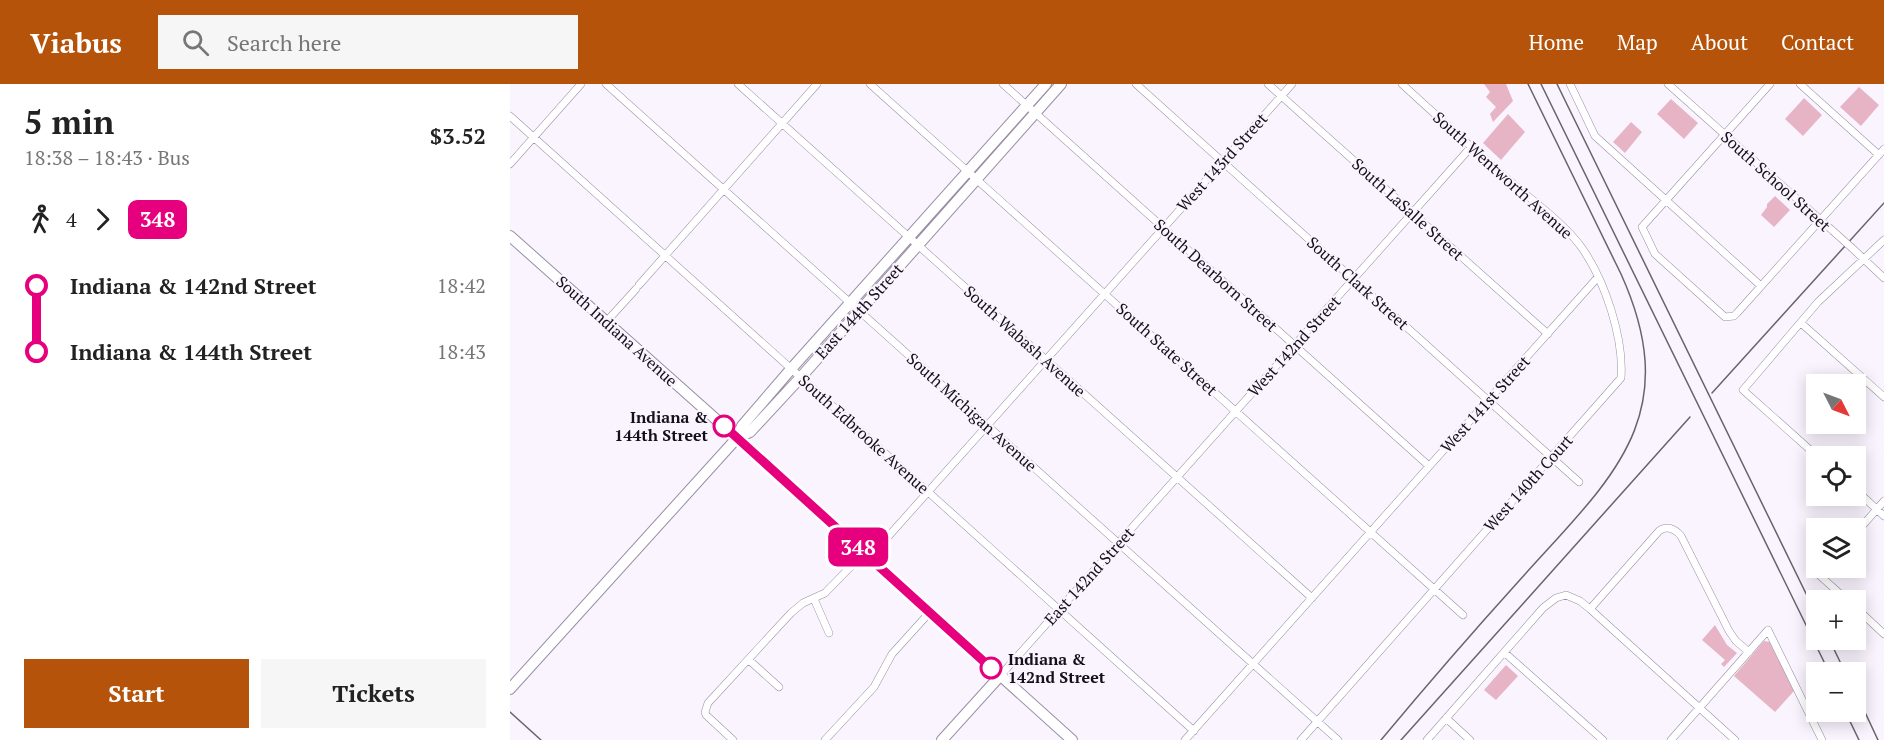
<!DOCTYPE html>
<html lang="en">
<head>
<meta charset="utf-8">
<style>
  body { margin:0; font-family:"PT Serif",serif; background:#f6f6f6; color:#222; height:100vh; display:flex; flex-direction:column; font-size:22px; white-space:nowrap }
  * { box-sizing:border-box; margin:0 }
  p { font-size:20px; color:#767676 }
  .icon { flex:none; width:33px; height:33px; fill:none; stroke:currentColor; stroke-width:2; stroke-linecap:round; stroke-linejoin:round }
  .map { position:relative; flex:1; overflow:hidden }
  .panel { display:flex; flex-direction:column; background:#fff; width:510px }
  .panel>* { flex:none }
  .badge { padding:0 12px; border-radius:9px; font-size:21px; line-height:39px }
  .needle { width:39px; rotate:132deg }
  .controls { position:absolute; left:1296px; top:290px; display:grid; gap:12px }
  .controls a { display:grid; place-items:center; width:60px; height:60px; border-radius:0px; background:#fff; box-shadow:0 3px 15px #0003; font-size:30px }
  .map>.badge { position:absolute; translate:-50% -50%; box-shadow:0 0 0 3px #fff }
  .legs { display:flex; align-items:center; gap:9px; height:66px; padding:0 24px; font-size:20px }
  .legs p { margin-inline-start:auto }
  .head { display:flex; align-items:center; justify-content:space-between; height:102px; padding:0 24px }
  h1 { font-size:33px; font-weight:800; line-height:45px }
  .primary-button { display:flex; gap:12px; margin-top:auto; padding:12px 24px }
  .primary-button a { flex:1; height:69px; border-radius:0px; background:#b45309; color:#fff; font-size:24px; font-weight:800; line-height:69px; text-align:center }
  .primary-button a+a { background:#f6f6f6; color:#222 }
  ul { padding:0 24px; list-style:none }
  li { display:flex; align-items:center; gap:21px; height:66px; font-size:22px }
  li i { display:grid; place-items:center; width:9px; height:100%; margin:0 8px; background:currentColor }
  li i::after { content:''; width:15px; height:15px; margin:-8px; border:4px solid; border-radius:50%; background:#fff }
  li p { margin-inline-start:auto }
  li:first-child i { background:linear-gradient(#0000 50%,currentColor 0) }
  li:last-child i { background:linear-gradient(currentColor 50%,#0000 0) }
  header { display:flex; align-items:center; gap:36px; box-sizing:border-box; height:84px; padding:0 30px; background:#b45309; color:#fff }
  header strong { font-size:28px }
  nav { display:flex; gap:33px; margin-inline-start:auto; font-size:21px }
  .search { width:420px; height:54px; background:#f6f6f6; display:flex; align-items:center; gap:15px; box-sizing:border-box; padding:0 21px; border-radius:0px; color:#767676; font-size:22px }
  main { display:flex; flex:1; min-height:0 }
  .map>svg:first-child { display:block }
  .green { fill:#e7b4c6 }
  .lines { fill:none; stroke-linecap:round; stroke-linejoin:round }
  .street-casing { stroke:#9a8da5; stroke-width:8 }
  .secondary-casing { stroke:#9a8da5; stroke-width:12 }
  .street { stroke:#fff; stroke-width:7 }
  .secondary { stroke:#fff; stroke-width:10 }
  .rail { stroke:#69636d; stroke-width:1.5 }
  .street-bridge-casing { stroke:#9a8da5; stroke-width:8; stroke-linecap:butt }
  .street-bridge { stroke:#fff; stroke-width:7 }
  .line-1-casing { stroke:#fff; stroke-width:14 }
  .line-1 { stroke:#e6007e; stroke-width:9 }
  .stop-1-dot { fill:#fff; stroke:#e6007e; stroke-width:3 }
  .labels { text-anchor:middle; stroke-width:4.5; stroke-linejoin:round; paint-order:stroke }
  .street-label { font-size:16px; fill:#140f18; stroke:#faf4ff }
  .stop-label { font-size:16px; font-weight:bold; fill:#140f18; stroke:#faf4ff; text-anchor:end }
</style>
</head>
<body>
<header>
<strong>Viabus</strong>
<div class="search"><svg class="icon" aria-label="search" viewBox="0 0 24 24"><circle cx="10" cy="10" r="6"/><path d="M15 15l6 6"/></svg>Search here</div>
<nav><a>Home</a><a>Map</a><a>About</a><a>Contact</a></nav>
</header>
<main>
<section class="panel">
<div class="head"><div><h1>5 min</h1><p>18:38 – 18:43 · Bus</p></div><b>$3.52</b></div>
<div class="legs"><svg class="icon" aria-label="walk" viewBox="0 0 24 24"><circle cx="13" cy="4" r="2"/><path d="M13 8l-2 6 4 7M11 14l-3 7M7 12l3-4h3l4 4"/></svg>4<svg class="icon" aria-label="forward" viewBox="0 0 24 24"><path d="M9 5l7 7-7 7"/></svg><b class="badge" style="background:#e6007e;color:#fff">348</b></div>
<ul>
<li><i style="color:#e6007e"></i><b>Indiana &amp; 142nd Street</b><p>18:42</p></li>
<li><i style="color:#e6007e"></i><b>Indiana &amp; 144th Street</b><p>18:43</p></li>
</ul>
<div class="primary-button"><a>Start</a><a>Tickets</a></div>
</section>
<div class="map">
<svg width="1374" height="656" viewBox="0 0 1374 656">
  <rect width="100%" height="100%" fill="#faf4ff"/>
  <path class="green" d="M974,0H996L1003,17L983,38L980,30L986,23L976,13L980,8Z
    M1349,3L1369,21L1351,42L1330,23Z
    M1294,14L1312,31L1293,52L1275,35Z
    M1161,15L1188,39L1174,55L1147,30Z
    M998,30L1015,48L991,76L973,59Z
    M1121,38L1132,48L1115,69L1103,58Z
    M1265,112L1280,126L1264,143L1251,131L1257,123V120Z
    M1205,541L1217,561L1227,569L1214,583L1211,580L1215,576L1192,556Z
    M1254,557L1260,558L1284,607L1265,628L1224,592Z
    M996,581L1008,592L986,616L974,606Z"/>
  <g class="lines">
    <defs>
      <path id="street" d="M96,0L828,656
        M228,0L802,514
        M360,0L953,531
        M493,0L919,382
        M626,0L1069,398
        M758,0L1038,250
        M1060,0L1085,52L1251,202
        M1158,0L1323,147
        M1260,0L1132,143L1145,170L1215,233L1224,232L1227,229L1374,65
        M1290,0L1369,71
        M0,32L684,647
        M0,80L71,0
        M1342,164L1374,194
        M129,201L307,0
        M96,238L126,205
        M1291,239L1374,313
        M1307,372L1233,306L1308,218L1374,156
        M1346,406L1374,432
        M1346,449L1374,417
        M367,465L782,0
        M1315,483L1308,490L1337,516
        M304,515L319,549
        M1346,524L1374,550
        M1080,525L1149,447C1157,441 1165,445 1171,452L1219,547L1226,557L1239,568
        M995,569L1093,656
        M239,576L269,603
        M490,592L961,63
        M936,634L960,656
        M223,656L196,631L195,628L198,619L281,529L293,519L315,509L354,469
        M315,656L364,603L382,570L420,528
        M675,656L1088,193
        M791,656L1111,294C1114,254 1095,197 1072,164C1056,141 1023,117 1001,98C964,66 928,33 892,0
        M917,656L1033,524L1046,514L1056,511L1070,517L1080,525L1225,656
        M1161,656L1258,546L1312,656"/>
      <path id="secondary" d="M0,152L227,354L562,656
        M227,354L240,348L291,293L551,0
        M0,605L227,354L232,342L281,285L536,0
        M432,656L490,592"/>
    </defs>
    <use href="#street" class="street-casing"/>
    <use href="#secondary" class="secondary-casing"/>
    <use href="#street" class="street"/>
    <use href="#secondary" class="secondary"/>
    <path class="rail" d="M1031,0L1319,588
      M1047,0L1306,530
      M1202,309L1374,119
      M1319,555L1335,588
      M1346,609L1368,656
      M1335,627L1349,656
      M0,628L31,656
      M871,656C916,602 961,550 1008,498C1098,397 1177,336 1111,190L1018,0
      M891,656L1180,333"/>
    <defs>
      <path id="street-bridge" d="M1323,147L1342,164"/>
    </defs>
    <use href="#street-bridge" class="street-bridge-casing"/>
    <use href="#street-bridge" class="street-bridge"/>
  </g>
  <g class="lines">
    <defs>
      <path id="line-1" d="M214,342L481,584"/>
    </defs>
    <use href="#line-1" class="line-1-casing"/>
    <use href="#line-1" class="line-1"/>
  </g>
  <g class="stop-1-dot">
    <circle cx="214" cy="342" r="10"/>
    <circle cx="481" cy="584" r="10"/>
  </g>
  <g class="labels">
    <g class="street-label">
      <text transform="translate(712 78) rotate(-48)" y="6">West 143rd Street</text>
      <text transform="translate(993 91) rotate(42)" y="6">South Wentworth Avenue</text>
      <text transform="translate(1266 97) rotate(42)" y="6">South School Street</text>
      <text transform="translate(898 125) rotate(42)" y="6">South LaSalle Street</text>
      <text transform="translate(706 191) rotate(42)" y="6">South Dearborn Street</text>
      <text transform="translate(848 199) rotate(42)" y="6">South Clark Street</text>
      <text transform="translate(349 227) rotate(-48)" y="6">East 144th Street</text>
      <text transform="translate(107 247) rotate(42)" y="6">South Indiana Avenue</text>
      <text transform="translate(515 257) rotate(42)" y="6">South Wabash Avenue</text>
      <text transform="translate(784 262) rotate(-48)" y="6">West 142nd Street</text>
      <text transform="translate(657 265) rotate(42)" y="6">South State Street</text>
      <text transform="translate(975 320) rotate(-48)" y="6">West 141st Street</text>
      <text transform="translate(462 328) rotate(42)" y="6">South Michigan Avenue</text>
      <text transform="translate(354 350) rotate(42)" y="6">South Edbrooke Avenue</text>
      <text transform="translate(1018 399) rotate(-48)" y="6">West 140th Court</text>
      <text transform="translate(579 492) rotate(-48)" y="6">East 142nd Street</text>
    </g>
    <g class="stop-label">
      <text x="198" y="339">Indiana &amp;<tspan x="198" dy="18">144th Street</tspan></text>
      <text x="498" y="581" text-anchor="start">Indiana &amp;<tspan x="498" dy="18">142nd Street</tspan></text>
    </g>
  </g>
</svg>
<div class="controls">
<a><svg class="needle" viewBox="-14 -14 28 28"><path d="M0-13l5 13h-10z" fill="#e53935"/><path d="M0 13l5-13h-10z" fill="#767676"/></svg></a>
<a><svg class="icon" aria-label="locate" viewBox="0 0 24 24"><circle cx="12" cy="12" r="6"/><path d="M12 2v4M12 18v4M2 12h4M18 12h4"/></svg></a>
<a><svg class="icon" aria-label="layers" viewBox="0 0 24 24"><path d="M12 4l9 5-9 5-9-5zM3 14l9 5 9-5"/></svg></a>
<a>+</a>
<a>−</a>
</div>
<b class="badge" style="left:348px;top:463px;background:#e6007e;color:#fff">348</b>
</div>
</main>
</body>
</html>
